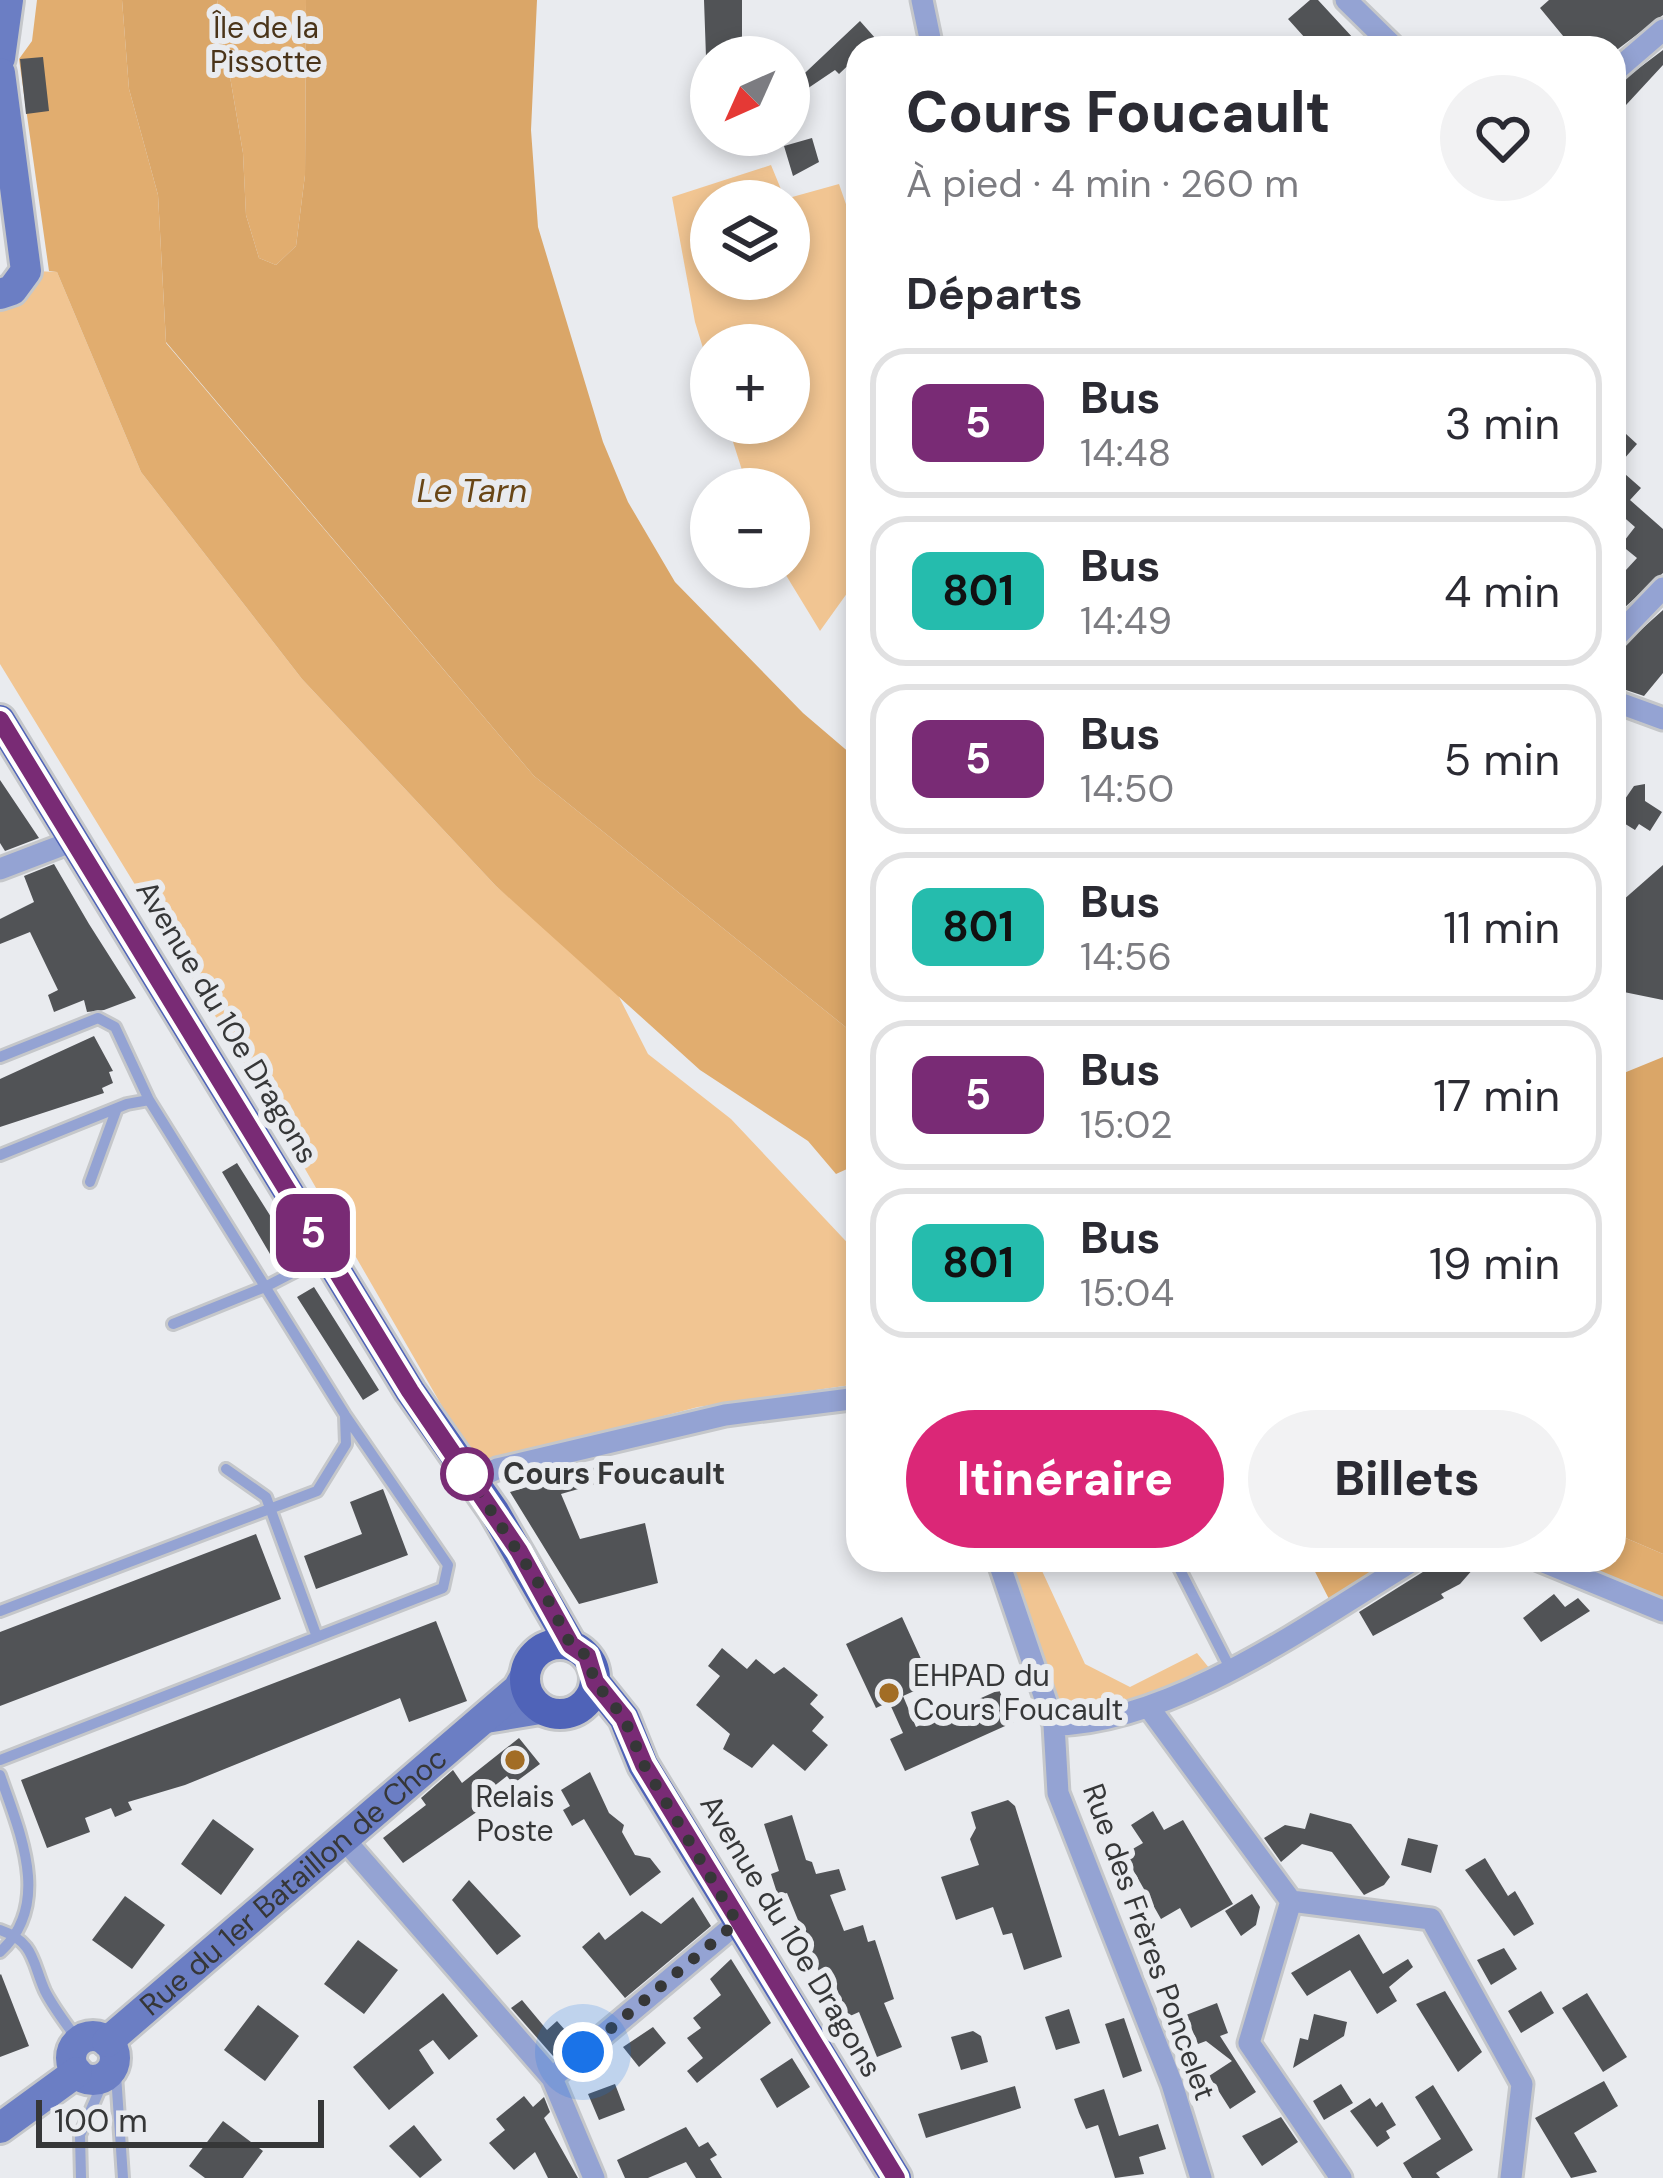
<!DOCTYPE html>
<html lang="fr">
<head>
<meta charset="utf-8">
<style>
  body { margin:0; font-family:"DM Sans",sans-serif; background:#f2f2f3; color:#2b2b33; height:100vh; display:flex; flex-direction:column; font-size:45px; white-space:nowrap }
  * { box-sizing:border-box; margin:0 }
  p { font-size:39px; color:#7c7c81 }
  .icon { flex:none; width:66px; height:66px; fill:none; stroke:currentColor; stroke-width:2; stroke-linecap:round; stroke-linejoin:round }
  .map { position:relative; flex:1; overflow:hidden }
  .side { position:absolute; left:846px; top:36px; width:780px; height:1536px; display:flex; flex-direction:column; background:#fff; border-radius:36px; box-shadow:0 6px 18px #0003 }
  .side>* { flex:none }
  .badge { padding:0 24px; border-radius:18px; font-size:42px; line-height:78px }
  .needle { width:78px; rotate:225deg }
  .tools { position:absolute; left:690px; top:36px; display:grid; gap:24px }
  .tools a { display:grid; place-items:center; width:120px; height:120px; border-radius:50%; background:#fff; box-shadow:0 6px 18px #0003; font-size:60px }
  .scale { position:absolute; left:36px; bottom:30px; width:288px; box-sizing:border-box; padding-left:12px; border:6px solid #363738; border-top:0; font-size:33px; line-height:42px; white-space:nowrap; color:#363738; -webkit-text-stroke:9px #e9ebef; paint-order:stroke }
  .you { position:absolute; width:60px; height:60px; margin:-30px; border:9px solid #fff; border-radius:50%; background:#1a73e8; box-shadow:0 0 0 18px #1a73e833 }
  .map>.badge { position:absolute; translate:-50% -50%; box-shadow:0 0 0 6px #fff }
  h2 { padding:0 60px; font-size:45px; line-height:108px }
  .round { display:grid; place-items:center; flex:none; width:126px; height:126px; border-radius:63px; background:#f2f2f3 }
  .headline { display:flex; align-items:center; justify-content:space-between; height:204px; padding:0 60px }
  h1 { font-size:57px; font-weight:800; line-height:90px }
  .cta { display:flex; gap:24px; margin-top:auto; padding:24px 60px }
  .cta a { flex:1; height:138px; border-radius:72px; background:#db2777; color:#fff; font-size:48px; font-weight:800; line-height:138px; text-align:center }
  .cta a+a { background:#f2f2f3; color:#2b2b33 }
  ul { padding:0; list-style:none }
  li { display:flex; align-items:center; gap:36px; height:150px; margin:0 24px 18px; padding:0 36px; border:6px solid #e1e1e2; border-radius:36px }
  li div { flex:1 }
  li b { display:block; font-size:45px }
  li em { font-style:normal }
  li .badge { min-width:132px; font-weight:700; text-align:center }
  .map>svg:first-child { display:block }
  .green { fill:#f1c592; fill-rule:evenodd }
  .forest { fill:#e1ad6f }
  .water { fill:#daa668 }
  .building { fill:#515356 }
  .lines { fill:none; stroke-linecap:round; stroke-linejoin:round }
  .lane-casing { stroke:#c5c7ca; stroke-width:16 }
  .street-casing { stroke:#c5c7ca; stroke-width:27 }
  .secondary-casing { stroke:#c5c7ca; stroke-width:36 }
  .primary-casing { stroke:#c5c7ca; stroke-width:36 }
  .lane { stroke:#94a3d3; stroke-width:10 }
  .street { stroke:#94a3d3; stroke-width:21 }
  .secondary { stroke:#6b7ec4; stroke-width:30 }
  .primary { stroke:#4f63b8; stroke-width:30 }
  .line-casing { stroke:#fff; stroke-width:27 }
  .line { stroke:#792b75; stroke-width:18 }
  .walk { stroke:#363738; stroke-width:12; stroke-dasharray:0 21.6 }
  .stop-dot { fill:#fff; stroke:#792b75; stroke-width:6 }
  .poi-dot { fill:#a26d25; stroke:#e9ebef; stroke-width:4.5 }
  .labels { text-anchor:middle; stroke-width:12; stroke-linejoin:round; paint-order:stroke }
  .park-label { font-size:30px; fill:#4a3419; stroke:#e9ebef }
  .street-label { font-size:30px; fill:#363738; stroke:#e9ebef }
  .stop-label { font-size:30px; font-weight:bold; fill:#363738; stroke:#e9ebef; text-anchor:start }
  .poi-label { font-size:30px; fill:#363738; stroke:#e9ebef; text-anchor:start }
  .water-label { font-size:33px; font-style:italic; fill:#694616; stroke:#e9ebef }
</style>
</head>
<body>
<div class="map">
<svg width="1663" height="2178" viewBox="0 0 1663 2178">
  <rect width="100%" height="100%" fill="#e9ebef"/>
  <path class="green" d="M771,165L785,199L839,184L858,239V578L820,631L781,567H789V489H748L727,423H789V345H711V374L695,322L672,197ZM711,201H789V279H711Z
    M35,271L57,272L141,472L302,679L496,886L614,987L648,1054L731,1119L858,1254V1384L698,1407L476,1465L241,1058L0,664V306Z
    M998,1560H1037L1085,1664L1130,1687L1197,1653L1214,1674L1196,1685L1054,1725Z"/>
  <path class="forest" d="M37,0H122L129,89L158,195L166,343L534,776L858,1037V1164L836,1174L808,1141L700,1070L496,886L302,679L141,472L57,272L49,271L19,59L32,41Z
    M217,0H306L305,175L296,246L276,265L259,258L246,215L243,153Z
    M1614,1533L1663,1554V1611L1539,1560H1614Z
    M1309,1560H1414L1340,1605L1329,1599Z"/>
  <path class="water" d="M122,0H217L243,153L246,215L259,258L276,265L296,246L305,175L306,0H537L531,130L538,227L603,442L628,502L675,582L803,713L858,760V1037L534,776L166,342L158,195L129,89Z
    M1663,1057V1554L1614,1533V1077Z"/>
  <path class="building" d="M704,0H742V57H706Z
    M1310,0H1318L1354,39L1345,48H1314L1288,19Z
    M1549,0H1663V15L1614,52V48H1573L1540,8Z
    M860,21L876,39L858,48V56L839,74L835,70L789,101V88Z
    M1663,50V65L1614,118V87Z
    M43,57L49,111L26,114L20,59Z
    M812,138L819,162L793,176L784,146Z
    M1614,423L1637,444L1617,467L1641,488L1630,500L1663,529V573L1614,617V583L1637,558L1621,545L1635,527L1619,513L1614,518Z
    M1663,610V673L1644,696L1614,686V654Z
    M0,780L39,838L5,851L0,843Z
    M1645,784V801L1662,812L1650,831L1639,824L1635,830L1614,817V792L1625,799L1634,786Z
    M54,864L89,924L136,998L104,1010L87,1012L84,1000L54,1012L48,995L58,990L30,932L0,944V919L34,902L24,876Z
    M1663,865V1000L1614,990V908Z
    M94,1036L113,1071L109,1072L113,1083L102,1088L104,1093L0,1127V1079Z
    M237,1163L295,1255L277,1266L222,1172Z
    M314,1287L379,1390L363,1400L297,1297Z
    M617,1461L620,1477L561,1494L580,1539L645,1523L658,1583L579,1604L510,1492Z
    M383,1489L408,1555L316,1589L304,1556L362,1534L350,1502Z
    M256,1534L281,1599L0,1706V1632Z
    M1442,1560H1481L1460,1584L1441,1594L1444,1598L1373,1636L1359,1612Z
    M1554,1594L1565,1607L1578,1598L1590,1611L1541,1642L1523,1618Z
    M902,1617L932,1683L903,1696L916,1727L999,1690L1014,1722L905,1771L890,1739L903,1733L889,1702L876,1708L846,1644Z
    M436,1621L467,1701L409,1722L400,1698L185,1785L128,1802L132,1810L115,1817L111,1808L85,1818L90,1832L47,1848L21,1780Z
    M722,1648L747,1669L756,1659L774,1674L784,1667L818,1695L810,1704L824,1717L812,1731L828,1745L805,1771L773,1744L752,1768L723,1749L730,1734L696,1705L720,1676L708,1666Z
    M519,1738L540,1764L513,1784L507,1776L475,1801L481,1809L403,1863L383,1838L426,1805L421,1798L453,1770L462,1783Z
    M590,1772L609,1813L624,1825L622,1832L635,1855L650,1858L661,1872L630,1896L584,1819L572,1826L563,1810L570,1806L561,1790Z
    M1008,1800L1015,1806L1062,1957L1024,1970L1012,1933L1003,1935L993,1907L956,1920L941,1877L979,1865L970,1839L976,1828L971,1812Z
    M1153,1811L1164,1830L1183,1820L1233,1904L1191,1928L1180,1908L1161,1919L1124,1854L1143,1843L1131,1825Z
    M1310,1813L1351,1824L1390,1877L1384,1885L1364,1895L1332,1852L1302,1844L1281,1862L1264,1838L1285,1825L1305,1829Z
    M792,1815L806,1860L812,1862L816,1874L839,1869L846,1890L830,1895L844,1931L863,1925L868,1942L875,1940L894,1999L884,2003L902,2047L877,2057L859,2012L850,2016L844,2008L834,1981L824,1984L787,1893L778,1896L771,1874L779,1871L764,1824Z
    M213,1819L254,1849L221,1895L181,1864Z
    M1408,1838L1438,1845L1431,1873L1401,1865Z
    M1485,1858L1508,1896L1515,1891L1532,1920L1534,1924L1514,1936L1465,1870Z
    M469,1880L521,1936L497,1955L452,1900Z
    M1252,1894L1260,1907L1256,1925L1241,1936L1225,1911Z
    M125,1896L165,1925L132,1969L92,1940Z
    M693,1897L711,1926L625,1998L582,1947L599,1932L605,1940L642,1911L661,1924Z
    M1359,1934L1383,1974L1408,1959L1413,1967L1389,1987L1397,2001L1377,2014L1350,1970L1307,1996L1291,1973Z
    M358,1940L398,1970L364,2014L324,1984Z
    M1504,1948L1517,1969L1491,1985L1477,1960Z
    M731,1959L771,2023L697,2083L687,2071L703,2058L687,2038L701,2028L693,2018L721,1995L710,1979Z
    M1,1974L29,2046L0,2057V1975Z
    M1445,1991L1482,2052L1458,2072L1416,2004Z
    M1541,1991L1554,2013L1521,2033L1508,2011Z
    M443,1993L478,2036L449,2060L433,2040L419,2050L434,2073L389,2110L353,2067Z
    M1587,1993L1627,2057L1603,2072L1562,2008Z
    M522,2000L547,2030L557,2021L573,2039L553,2056L511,2008Z
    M1217,2003L1228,2033L1220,2036L1256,2092L1230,2109L1209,2076L1232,2061L1206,2041L1198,2044L1186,2015Z
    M258,2005L299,2036L265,2081L224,2050Z
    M1069,2009L1080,2043L1056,2050L1045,2017Z
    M1314,2014L1347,2022L1344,2036L1293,2068L1300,2038L1308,2040Z
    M1124,2018L1142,2071L1123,2078L1105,2024Z
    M653,2027L666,2043L639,2067L623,2047Z
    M973,2031L981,2036L988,2062L961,2070L951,2037Z
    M792,2058L810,2087L777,2108L760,2079Z
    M1604,2081L1618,2106L1574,2133L1597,2172L1571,2178L1535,2118Z
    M615,2084L625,2110L599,2120L588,2094Z
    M1341,2084L1353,2103L1324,2120L1313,2101Z
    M1433,2085L1473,2150L1436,2173L1440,2178H1412L1403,2163L1441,2139L1415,2097Z
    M1015,2086L1021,2108L926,2138L918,2114Z
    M1104,2089L1119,2136L1158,2124L1166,2149L1139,2157L1144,2174L1115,2178L1098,2125L1086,2129L1079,2113L1074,2099Z
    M524,2096L533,2107L544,2097L550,2112L544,2118L578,2178H548L535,2152L514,2170L489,2143L505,2130L496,2119Z
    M1370,2098L1376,2107L1382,2102L1396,2125L1386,2131L1390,2138L1377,2147L1350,2111Z
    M1281,2117L1298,2142L1262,2166L1242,2136Z
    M223,2121L263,2151L243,2178H205L189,2166Z
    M414,2125L442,2160L420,2178L389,2146Z
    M686,2127L699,2147L708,2142L717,2155L710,2159L722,2178H696L686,2162L648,2178H625L617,2160Z"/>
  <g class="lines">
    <defs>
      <path id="lane" d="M0,1057L98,1018L115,1027L149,1100
        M0,1155L127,1104L149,1100L345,1415L448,1565L443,1588L0,1760
        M90,1182L117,1108
        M173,1324L265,1287L323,1257
        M226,1469L266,1497L317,1637
        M1175,1560L1230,1668
        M0,1611L317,1491L346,1444L345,1416
        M0,1775C19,1831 53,1904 0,1952
        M0,1930C35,1942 32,1962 45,1991C54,2009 68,2026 79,2042
        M115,2060L123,2178
        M81,2178L80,2135L105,2077"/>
      <path id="street" d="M922,0L932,48
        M1346,0L1395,48
        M1614,72L1663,30
        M1614,639L1663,588
        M1614,701L1663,719
        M0,869L76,840
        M472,1480L497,1469L725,1415L858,1398
        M998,1560L1054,1725L1058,1793L1172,2084L1201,2178
        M1539,1560L1663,1611
        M1150,1709L1291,1901L1249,2043L1341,2178
        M1054,1725C1174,1723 1312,1622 1414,1560
        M343,1838L552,2078L594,2178
        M1291,1901L1431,1919L1522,2084L1511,2178
        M552,2078L737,1923"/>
      <g id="secondary">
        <path d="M0,58L8,0"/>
        <path d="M0,73L26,271L12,290L0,294"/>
        <path d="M486,1718L540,1709"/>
        <circle cx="93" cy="2058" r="22"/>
        <path id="s1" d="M107,2042L518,1689L524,1678"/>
        <path d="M0,2128L77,2072"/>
      </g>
      <path id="primary" d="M0,720L410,1391L494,1511L571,1645
        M525 1679a35 35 0 1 1 70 0a35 35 0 1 1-70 0Z
        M595,1682L624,1718L643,1765L896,2178"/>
    </defs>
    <use href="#lane" class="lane-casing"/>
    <use href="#street" class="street-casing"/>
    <use href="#secondary" class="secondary-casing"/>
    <use href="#primary" class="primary-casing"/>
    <use href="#lane" class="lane"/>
    <use href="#street" class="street"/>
    <use href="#secondary" class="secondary"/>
    <use href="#primary" class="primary"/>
  </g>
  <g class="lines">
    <defs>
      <path id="line" d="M0,720L410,1391L519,1551L571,1645L587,1656L595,1682L624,1718L644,1765L896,2178"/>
    </defs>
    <use href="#line" class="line-casing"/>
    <use href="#line" class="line"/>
    <path class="walk" d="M467,1474L543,1590L571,1645L587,1656L595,1682L624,1718L644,1765L737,1922L583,2052"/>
  </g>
  <circle class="stop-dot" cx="467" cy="1474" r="24"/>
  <g class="poi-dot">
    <circle cx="889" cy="1693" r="12"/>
    <circle cx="515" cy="1760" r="12"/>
  </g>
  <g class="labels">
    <g class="park-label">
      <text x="266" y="38">Île de la<tspan x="266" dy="34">Pissotte</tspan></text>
    </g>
    <g class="street-label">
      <text transform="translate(227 1022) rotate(59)" y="10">Avenue du 10e Dragons</text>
      <text dy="10" stroke="none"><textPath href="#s1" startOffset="246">Rue du 1er Bataillon de Choc</textPath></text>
      <text transform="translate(791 1936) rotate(59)" y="10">Avenue du 10e Dragons</text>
      <text transform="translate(1149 1942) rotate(70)" y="10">Rue des Frères Poncelet</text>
    </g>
    <g class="stop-label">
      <text x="503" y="1484">Cours Foucault</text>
    </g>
    <g class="poi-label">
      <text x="913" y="1686">EHPAD du<tspan x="913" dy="34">Cours Foucault</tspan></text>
      <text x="515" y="1807" text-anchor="middle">Relais<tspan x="515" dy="34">Poste</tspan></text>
    </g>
    <g class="water-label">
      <text x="472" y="502">Le Tarn</text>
    </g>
  </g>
</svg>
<div class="tools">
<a><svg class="needle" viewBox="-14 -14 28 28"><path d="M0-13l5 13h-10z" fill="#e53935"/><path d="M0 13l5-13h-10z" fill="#7c7c81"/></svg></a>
<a><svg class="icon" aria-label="layers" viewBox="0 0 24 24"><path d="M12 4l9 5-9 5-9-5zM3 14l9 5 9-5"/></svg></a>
<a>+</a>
<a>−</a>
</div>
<div class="scale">100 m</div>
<div class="you" style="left:583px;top:2052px"></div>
<b class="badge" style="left:313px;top:1233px;background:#792b75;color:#fff">5</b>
<section class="side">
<div class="headline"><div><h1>Cours Foucault</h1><p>À pied · 4 min · 260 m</p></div><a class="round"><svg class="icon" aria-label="heart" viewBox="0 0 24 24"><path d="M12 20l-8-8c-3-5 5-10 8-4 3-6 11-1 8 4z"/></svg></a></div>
<h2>Départs</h2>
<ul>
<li><span class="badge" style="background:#792b75;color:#fff">5</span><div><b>Bus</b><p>14:48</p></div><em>3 min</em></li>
<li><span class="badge" style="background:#25bcad;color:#111">801</span><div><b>Bus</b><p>14:49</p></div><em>4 min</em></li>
<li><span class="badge" style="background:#792b75;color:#fff">5</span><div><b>Bus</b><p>14:50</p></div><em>5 min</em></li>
<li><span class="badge" style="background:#25bcad;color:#111">801</span><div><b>Bus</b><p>14:56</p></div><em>11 min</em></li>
<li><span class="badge" style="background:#792b75;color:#fff">5</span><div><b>Bus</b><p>15:02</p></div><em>17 min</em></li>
<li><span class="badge" style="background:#25bcad;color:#111">801</span><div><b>Bus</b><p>15:04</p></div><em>19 min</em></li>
</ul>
<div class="cta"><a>Itinéraire</a><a>Billets</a></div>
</section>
</div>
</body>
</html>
